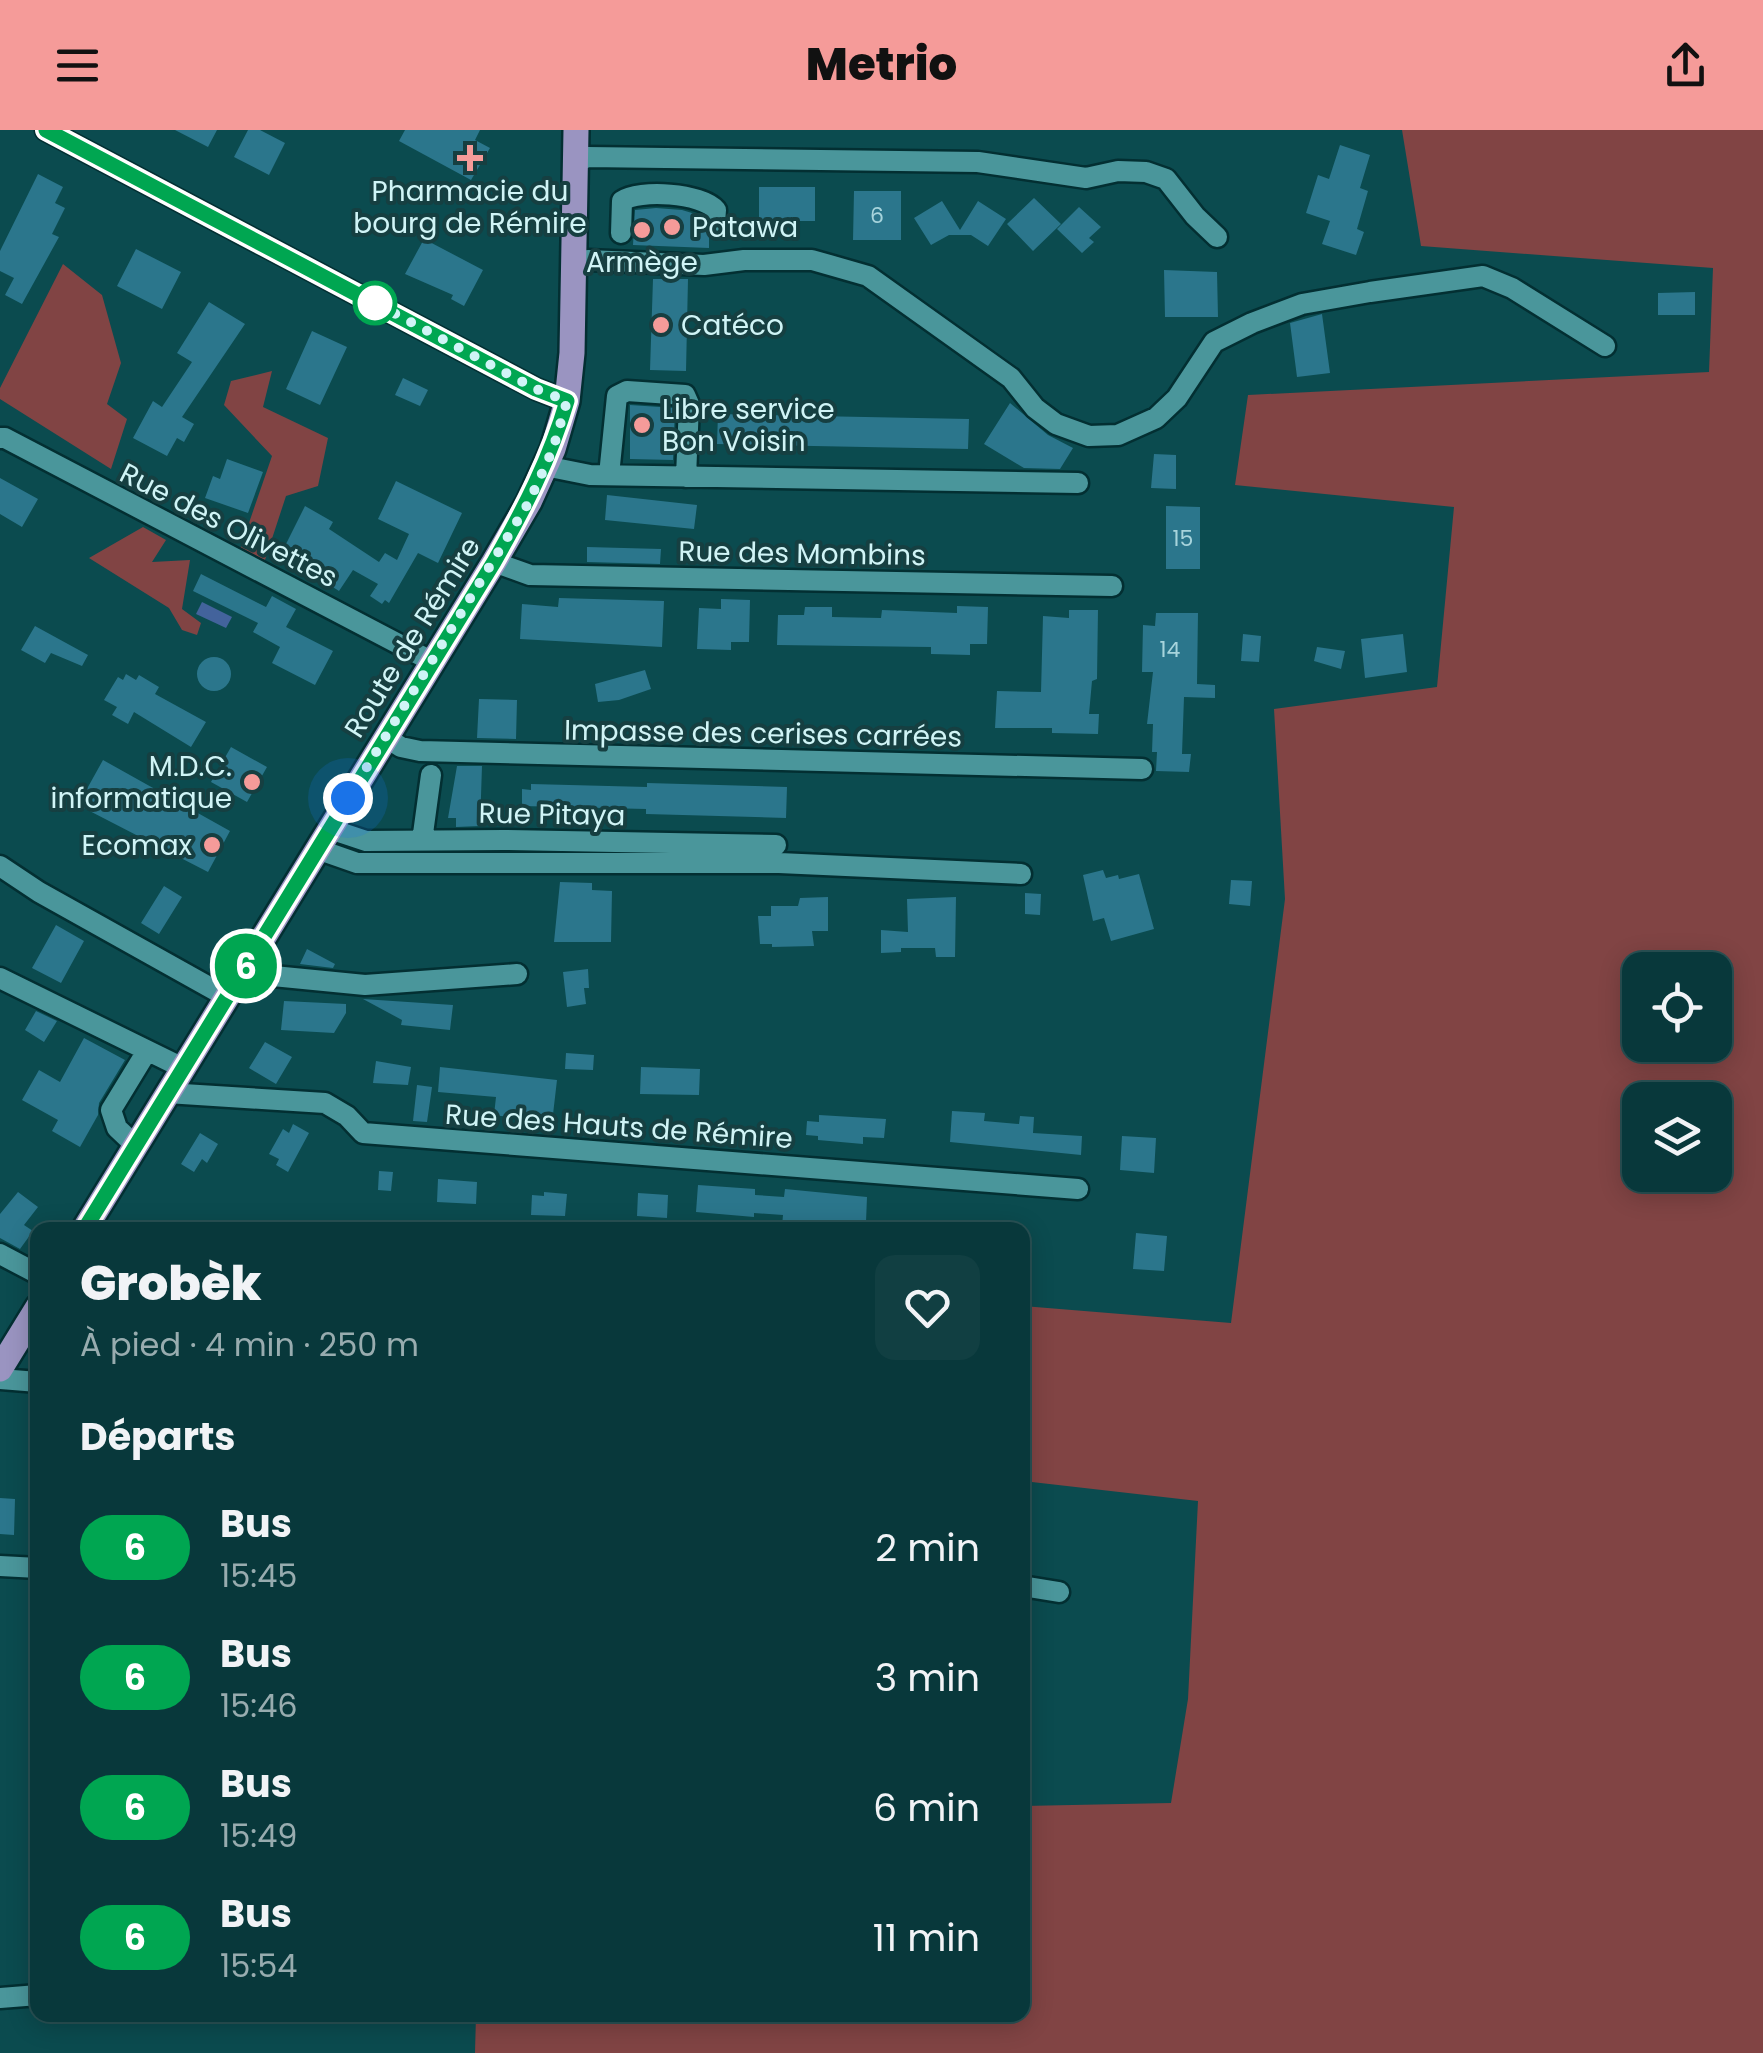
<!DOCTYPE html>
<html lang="fr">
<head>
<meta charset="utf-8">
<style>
  body { margin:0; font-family:Poppins,sans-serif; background:#113f42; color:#f1f3f6; height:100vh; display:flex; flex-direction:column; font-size:38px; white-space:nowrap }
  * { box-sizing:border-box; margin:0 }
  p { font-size:32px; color:#98acaf }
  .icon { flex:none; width:55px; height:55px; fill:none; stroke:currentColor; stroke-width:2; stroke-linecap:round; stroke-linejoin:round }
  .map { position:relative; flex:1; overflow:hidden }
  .panel { position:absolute; left:30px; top:1092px; width:1000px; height:800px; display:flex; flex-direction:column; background:#08383b; border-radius:20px; box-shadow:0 5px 25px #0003,0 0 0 2px #295255 }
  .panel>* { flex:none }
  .badge { padding:0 20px; border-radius:32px; font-size:35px; line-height:65px }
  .fabs { position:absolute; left:1622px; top:822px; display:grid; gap:20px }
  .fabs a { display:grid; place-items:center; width:110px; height:110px; border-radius:20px; background:#08383b; box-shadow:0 5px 25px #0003,0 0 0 2px #295255; font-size:50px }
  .you { position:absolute; width:50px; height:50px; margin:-25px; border:8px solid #fff; border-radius:50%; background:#1a73e8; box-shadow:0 0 0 15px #1a73e833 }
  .map>.badge { position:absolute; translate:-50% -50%; box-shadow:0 0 0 5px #fff }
  h2 { padding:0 50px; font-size:38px; line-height:90px }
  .round { display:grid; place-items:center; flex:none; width:105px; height:105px; border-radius:20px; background:#113f42 }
  .headline { display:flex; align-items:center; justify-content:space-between; height:170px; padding:0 50px }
  h1 { font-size:48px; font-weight:800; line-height:75px }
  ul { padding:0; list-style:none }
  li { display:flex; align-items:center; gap:30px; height:130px; padding:0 50px }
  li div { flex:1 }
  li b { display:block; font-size:38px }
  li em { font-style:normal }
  li .badge { min-width:110px; font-weight:700; text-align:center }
  header { display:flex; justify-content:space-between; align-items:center; height:130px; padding:0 50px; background:#f59b99; color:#111; font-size:45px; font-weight:800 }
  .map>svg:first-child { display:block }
  .green { fill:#814444; fill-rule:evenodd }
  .water { fill:#43639c }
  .building { fill:#2b768c }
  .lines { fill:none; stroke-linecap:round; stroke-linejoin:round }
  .minor-casing { stroke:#032f32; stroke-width:25 }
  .major-casing { stroke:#032f32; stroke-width:30 }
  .minor { stroke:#4a969b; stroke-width:20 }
  .major { stroke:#9a94c1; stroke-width:25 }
  .line-casing { stroke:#fff; stroke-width:22 }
  .line { stroke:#00a651; stroke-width:15 }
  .walk { stroke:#d0f4f6; stroke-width:10; stroke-dasharray:0 18 }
  .poi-dot { fill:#f59b99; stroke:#163f41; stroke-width:4 }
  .stop-dot { fill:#fff; stroke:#00a651; stroke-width:5 }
  .labels { text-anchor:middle; stroke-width:8; stroke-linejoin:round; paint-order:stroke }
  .number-label { font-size:22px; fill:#a7d4dc }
  .poi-label { font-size:28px; fill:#d0f4f6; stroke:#163f41; text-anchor:start }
  .street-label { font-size:28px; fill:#d0f4f6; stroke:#163f41 }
</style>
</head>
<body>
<header><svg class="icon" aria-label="menu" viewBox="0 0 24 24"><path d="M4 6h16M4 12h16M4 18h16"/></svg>Metrio<svg class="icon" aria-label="share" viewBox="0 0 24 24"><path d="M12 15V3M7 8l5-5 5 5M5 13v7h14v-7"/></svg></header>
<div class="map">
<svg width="1763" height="1923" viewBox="0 0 1763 1923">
  <rect width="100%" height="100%" fill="#0b4b4f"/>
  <path class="green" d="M1402,0H1763V1923H475L476,1885H1022L1023,1676L1171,1673L1188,1569L1198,1371L1023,1351V1176L1231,1193L1285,769L1274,579L1437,557L1454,377L1235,355L1248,265L1709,242L1713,138L1421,116ZM1715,840V915H1640V840ZM1715,970V1045H1640V970Z
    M63,134L102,165L121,233L107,274L127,289L111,339L0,269V258Z
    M272,241L263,277L328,308L318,356L286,366L265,430L240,419L272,326L224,275L231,251Z
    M143,397L166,410L152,432L190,430L182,479L201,493L197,505L182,500L169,478L89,428Z"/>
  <path class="water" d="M202,472L232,487L226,498L196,484Z"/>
  <path class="building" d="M175,0H217L208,17Z
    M248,0H260L285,13L269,45L234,27Z
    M405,0H480L475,10L490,18L471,50L399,11Z
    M1340,15L1370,25L1360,58L1368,61L1357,99L1364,102L1356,125L1322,114L1330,91L1306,83L1318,45L1329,49Z
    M38,44L63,57L55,73L65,78L52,104L59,107L22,174L5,165L14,148L0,141V121Z
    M759,57H815V91H759Z
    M854,61H901V110H853Z
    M1034,68L1061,94L1033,121L1007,94Z
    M942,71L960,100L978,71L1006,89L988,116L971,105H949L931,115L914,88Z
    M1079,77L1101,97L1089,108L1094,112L1082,123L1057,99Z
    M656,78L682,80L702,86V97L709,104V118L633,115L635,80Z
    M424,109L483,140L464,176L451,169L453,165L405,144Z
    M136,119L181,142L162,179L117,156Z
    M1164,140L1217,142L1218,187H1165Z
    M653,149H688L686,241L650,240Z
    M1695,162V185H1658V163Z
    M209,172L245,194L182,287L194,294L184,312L177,308L167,326L133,308L153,271L162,277L192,232L177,223Z
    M1322,184L1330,243L1297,247L1290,193Z
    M312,201L347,217L320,275L286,259Z
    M403,248L428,260L420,276L395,265Z
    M1010,273L1048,305L1073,318L1060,339L1024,338L984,314Z
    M630,275L675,278L673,330L630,329Z
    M718,284L969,289L968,319L717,314Z
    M1154,324L1176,325V359L1151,358Z
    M227,329L263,342L248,383L205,368L213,346L220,349Z
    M0,348L38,369L22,397L0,384Z
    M396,351L462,383L438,433L418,423L389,473L385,470L382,474L370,466L378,454L353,440L339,461L325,452L332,441L284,418L305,376L333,392L329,399L379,432L385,423L397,430L409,404L378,389Z
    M607,365L697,375L694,399L605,390Z
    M1166,376L1200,377V439H1166Z
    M587,417L661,419L660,434L587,432Z
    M201,444L266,477L272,466L296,479L286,497L333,521L315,555L272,533L280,517L253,502L258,493L193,461Z
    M559,468L664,471L662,517L520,509L522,474L558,477Z
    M721,469L750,470L749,512H731V520L697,519L699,478L721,479Z
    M957,476L988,477L987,514H970V525L931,524V517L777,515L778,485H804L805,477H832V487L881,488L882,480L957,483Z
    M1069,480H1098L1097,549L1092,551L1089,584H1099L1098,604L1052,603V598H995L997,561L1041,562L1043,486L1069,488Z
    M1156,483H1198L1197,554L1215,555V568L1184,567L1182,624H1191L1189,642L1156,641L1157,622H1152L1153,594H1147L1153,542H1142L1143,495L1155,496Z
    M35,496L88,525L82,536L51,523L45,533L21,520Z
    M1243,504L1261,506L1259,532L1241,531Z
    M1403,504L1407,542L1365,548L1361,509Z
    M1317,517L1345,521L1341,539L1314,531Z
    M197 544a17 17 0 1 1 34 0a17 17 0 1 1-34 0Z
    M645,540L651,559L619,570L598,572L595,554Z
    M126,544L136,550L139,545L159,557L155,564L206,592L191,617L134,582L128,594L112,585L117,577L104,570L118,547L123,550Z
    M479,569L517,570L516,609L477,608Z
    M231,617L267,637L247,672L211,652Z
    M103,630L230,701L208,742L78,675Z
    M457,636H482L480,696L456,697V688H448Z
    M647,653L787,657L786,688L646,684V679L522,676V659L531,660V654L647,657Z
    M1103,740L1106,748L1118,745L1119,749L1139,744L1154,799L1111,811L1104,788L1093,791L1083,745Z
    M1231,750L1252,751L1250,776L1229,774Z
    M560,752L592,753V760L612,761L611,812H554Z
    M164,756L182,767L159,804L141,793Z
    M1025,763L1041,764L1040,785L1025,784Z
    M828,767V801H812L814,816L772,817V814H760L758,786H771V776H798L800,768Z
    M956,767L955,827H936L935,818H901V822L881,823V800L908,802L907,769Z
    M56,795L84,811L61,853L32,838Z
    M307,819L335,834L333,838L300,834Z
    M588,839L589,858H584L586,874L567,877L563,842Z
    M363,869L453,875L450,900L401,895L402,890Z
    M284,871L346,874V883L334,903L281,900Z
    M36,881L57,891L44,912L25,900Z
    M84,908L125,930L99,973L98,985L80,1017L52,1001L58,990L22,970L39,940L60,952Z
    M265,912L292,927L276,954L249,938Z
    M566,923L594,925L593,940L565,939Z
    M376,931L411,937L408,955L373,953Z
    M440,937L557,950L552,993L494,985L496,967L438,962Z
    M641,937L700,939L699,965L640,964Z
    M417,955L432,957L427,992L413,991Z
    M952,981L985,983L984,991L1019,994L1020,986L1034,987L1033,1003L1082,1006L1081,1025L950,1012Z
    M819,985L886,989L884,1008L863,1007V1014L818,1010V1006L806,1005L807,991L819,992Z
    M293,994L309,1003L288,1042L276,1035L279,1029L269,1024L283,999L289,1003Z
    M200,1003L218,1014L207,1033L202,1029L194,1042L181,1034Z
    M1122,1006L1156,1008L1154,1043L1120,1040Z
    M379,1041L393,1042L391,1061L378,1060Z
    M438,1049L477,1052L476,1074L437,1072Z
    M698,1055L755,1059V1065L784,1067L785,1059L867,1067L866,1092L847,1091V1100L817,1099L782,1096L783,1085L754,1083V1087L696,1082Z
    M18,1062L38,1077L24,1095L33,1101L20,1119L0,1108V1084Z
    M544,1062L567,1064L565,1086L531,1085L532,1065L544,1066Z
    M638,1063L668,1065L667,1088L637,1086Z
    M1136,1103L1167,1106L1164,1141L1133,1139Z
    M0,1368L15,1369L14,1405L0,1404Z"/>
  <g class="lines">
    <defs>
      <path id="minor" d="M46,0L536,259L567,271
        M576,33L587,27L978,32L1086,48L1118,41L1146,42L1166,49L1195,86L1217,107
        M621,103L622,71C639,59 702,63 716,80L715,92
        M574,136L588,130L704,135L744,130H812L868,146L1011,248L1035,278L1056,294L1089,306L1118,305L1156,288L1177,268L1214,212L1252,193L1302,174L1370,162L1483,146L1512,158L1605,216
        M0,308H5L433,532
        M545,336L590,345L1078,353
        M609,345L617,266L627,261L685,265L689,274L686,347
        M494,432L530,445L1112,456
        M385,607L401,617L420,621L1142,639
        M330,699L366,711L504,710L776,715
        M422,711L431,645
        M317,719L357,733H779L1021,744
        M0,736L39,762L227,867
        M242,843L365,855L517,844
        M0,848L183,938
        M167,963L325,973L347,986L363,1003L1078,1059
        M136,1016L117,998L111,980L147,921
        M0,1124L38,1144
        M0,1249L38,1252
        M0,1436L38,1438
        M1022,1456L1059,1462
        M0,1868L38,1865"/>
      <path id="major" d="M84,1100L494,432L529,372L553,319L567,271L572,223L576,0
        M0,1239L38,1177"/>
    </defs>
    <use href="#minor" class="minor-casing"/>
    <use href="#major" class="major-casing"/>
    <use href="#minor" class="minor"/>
    <use href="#major" class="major"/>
  </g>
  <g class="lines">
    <defs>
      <path id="line" d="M46,0L536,259L567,271C550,329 524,379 494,432L84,1100"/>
    </defs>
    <use href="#line" class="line-casing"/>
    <use href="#line" class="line"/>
    <path class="walk" d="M348,668L529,372L553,319L567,271L536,259L375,173"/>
  </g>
  <g class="poi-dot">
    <path d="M465 13h10v10h10v10h-10v10h-10v-10h-10v-10h10z"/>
    <circle cx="672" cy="97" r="10"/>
    <circle cx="642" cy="100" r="10"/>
    <circle cx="661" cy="195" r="10"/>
    <circle cx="642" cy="295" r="10"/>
    <circle cx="252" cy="652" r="10"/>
    <circle cx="212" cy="715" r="10"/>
  </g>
  <circle class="stop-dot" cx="375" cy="173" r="20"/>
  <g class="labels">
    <g class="number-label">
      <text x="877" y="93">6</text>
      <text x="1183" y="416">15</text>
      <text x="1170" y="527">14</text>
    </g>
    <g class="poi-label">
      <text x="470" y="71" text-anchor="middle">Pharmacie du<tspan x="470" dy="32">bourg de Rémire</tspan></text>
      <text x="692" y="107">Patawa</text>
      <text x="642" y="142" text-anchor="middle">Armège</text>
      <text x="681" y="205">Catéco</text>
      <text x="662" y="289">Libre service<tspan x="662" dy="32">Bon Voisin</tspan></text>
      <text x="232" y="646" text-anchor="end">M.D.C.<tspan x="232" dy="32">informatique</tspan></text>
      <text x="192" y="725" text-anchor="end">Ecomax</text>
    </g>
    <g class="street-label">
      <text transform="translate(229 395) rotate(27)" y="10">Rue des Olivettes</text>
      <text transform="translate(802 423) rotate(1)" y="10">Rue des Mombins</text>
      <text transform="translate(412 507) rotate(-58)" y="10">Route de Rémire</text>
      <text transform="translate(763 603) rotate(1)" y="10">Impasse des cerises carrées</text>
      <text transform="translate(552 684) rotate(1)" y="10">Rue Pitaya</text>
      <text transform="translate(619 996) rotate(4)" y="10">Rue des Hauts de Rémire</text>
    </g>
  </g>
</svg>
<div class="fabs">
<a><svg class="icon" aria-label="locate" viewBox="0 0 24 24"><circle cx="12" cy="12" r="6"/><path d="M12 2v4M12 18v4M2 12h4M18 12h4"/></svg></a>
<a><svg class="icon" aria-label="layers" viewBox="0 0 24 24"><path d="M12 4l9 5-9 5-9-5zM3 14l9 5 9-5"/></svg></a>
</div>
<div class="you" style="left:348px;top:668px"></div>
<b class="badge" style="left:246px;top:836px;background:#00a651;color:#fff">6</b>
<section class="panel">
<div class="headline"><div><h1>Grobèk</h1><p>À pied · 4 min · 250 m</p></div><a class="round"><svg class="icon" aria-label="heart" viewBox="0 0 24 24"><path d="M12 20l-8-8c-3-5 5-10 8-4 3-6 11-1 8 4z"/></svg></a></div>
<h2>Départs</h2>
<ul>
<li><span class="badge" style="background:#00a651;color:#fff">6</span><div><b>Bus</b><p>15:45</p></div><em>2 min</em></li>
<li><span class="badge" style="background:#00a651;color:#fff">6</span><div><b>Bus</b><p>15:46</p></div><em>3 min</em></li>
<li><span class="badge" style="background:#00a651;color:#fff">6</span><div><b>Bus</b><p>15:49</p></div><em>6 min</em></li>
<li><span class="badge" style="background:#00a651;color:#fff">6</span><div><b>Bus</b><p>15:54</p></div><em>11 min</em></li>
</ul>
</section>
</div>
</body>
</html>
